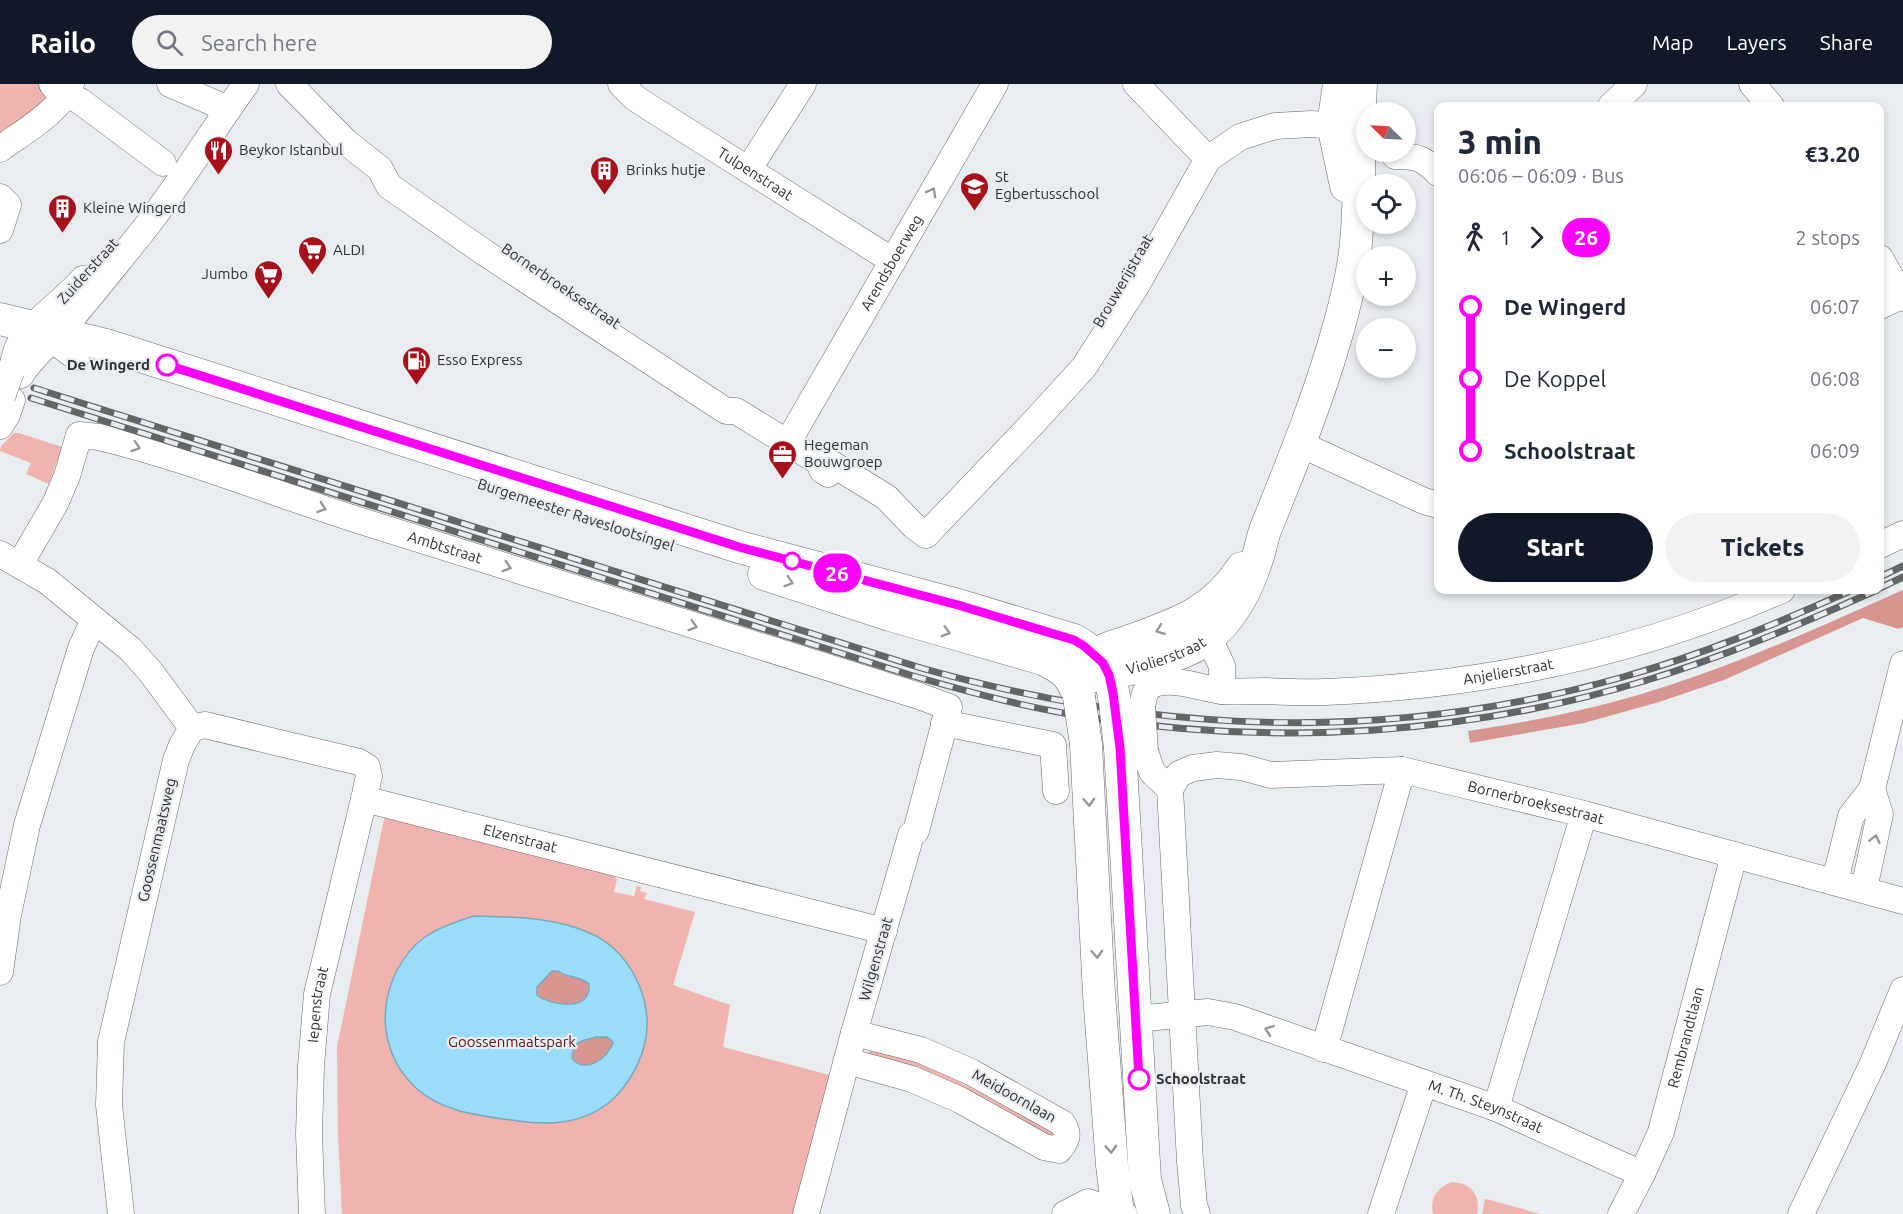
<!DOCTYPE html>
<html lang="en">
<head>
<meta charset="utf-8">
<style>
  body { margin:0; font-family:Ubuntu,sans-serif; background:#f2f2f3; color:#1f2937; height:100vh; display:flex; flex-direction:column; font-size:22px; white-space:nowrap }
  * { box-sizing:border-box; margin:0 }
  p { font-size:20px; color:#747a83 }
  .icon { flex:none; width:33px; height:33px; fill:none; stroke:currentColor; stroke-width:2; stroke-linecap:round; stroke-linejoin:round }
  .map { position:relative; flex:1; overflow:hidden }
  .sheet { position:absolute; left:1434px; top:18px; width:450px; height:492px; display:flex; flex-direction:column; background:#fff; border-radius:12px; box-shadow:0 3px 9px #0003 }
  .sheet>* { flex:none }
  .badge { padding:0 12px; border-radius:20px; font-size:21px; line-height:39px }
  .needle { width:39px; rotate:294deg }
  .buttons { position:absolute; left:1356px; top:18px; display:grid; gap:12px }
  .buttons a { display:grid; place-items:center; width:60px; height:60px; border-radius:50%; background:#fff; box-shadow:0 3px 9px #0003; font-size:30px }
  .map>.badge { position:absolute; translate:-50% -50%; box-shadow:0 0 0 3px #fff }
  .legs { display:flex; align-items:center; gap:9px; height:66px; padding:0 24px; font-size:20px }
  .legs p { margin-inline-start:auto }
  .overview { display:flex; align-items:center; justify-content:space-between; height:102px; padding:0 24px }
  h1 { font-size:33px; font-weight:800; line-height:45px }
  .cta { display:flex; gap:12px; margin-top:auto; padding:12px 24px }
  .cta a { flex:1; height:69px; border-radius:36px; background:#111827; color:#fff; font-size:24px; font-weight:800; line-height:69px; text-align:center }
  .cta a+a { background:#f2f2f3; color:#1f2937 }
  ul { padding:0 24px; list-style:none }
  li { display:flex; align-items:center; gap:21px; height:72px; font-size:22px }
  li i { display:grid; place-items:center; width:9px; height:100%; margin:0 8px; background:currentColor }
  li i::after { content:''; width:15px; height:15px; margin:-8px; border:4px solid; border-radius:50%; background:#fff }
  li p { margin-inline-start:auto }
  li:first-child i { background:linear-gradient(#0000 50%,currentColor 0) }
  li:last-child i { background:linear-gradient(currentColor 50%,#0000 0) }
  header { display:flex; align-items:center; gap:36px; box-sizing:border-box; height:84px; padding:0 30px; background:#111827; color:#fff }
  header strong { font-size:28px }
  nav { display:flex; gap:33px; margin-inline-start:auto; font-size:21px }
  .search { width:420px; height:54px; background:#f2f2f3; display:flex; align-items:center; gap:15px; box-sizing:border-box; padding:0 21px; border-radius:33px; color:#747a83; font-size:22px }
  .map>svg:first-child { display:block }
  .green { fill:#f0b3ad }
  .forest { fill:#d79790 }
  .water { fill:#99ddfa; stroke:#79a9be; stroke-width:1.5; fill-rule:evenodd }
  .lines { fill:none; stroke-linecap:round; stroke-linejoin:round }
  .minor-casing { stroke:#676b6d; stroke-width:27 }
  .major-casing { stroke:#676b6d; stroke-width:33 }
  .minor { stroke:#fff; stroke-width:26 }
  .major { stroke:#fff; stroke-width:32 }
  .rail-casing { stroke:#636667; stroke-width:7 }
  .rail { stroke:#e8edef; stroke-width:4.5; stroke-dasharray:14; stroke-linecap:butt }
  .minor-bridge-casing { stroke:#676b6d; stroke-width:27; stroke-linecap:butt }
  .major-bridge-casing { stroke:#676b6d; stroke-width:33; stroke-linecap:butt }
  .minor-bridge { stroke:#fff; stroke-width:26 }
  .major-bridge { stroke:#fff; stroke-width:32 }
  .oneway { stroke:#969898 }
  .line-1-casing { stroke:#fff; stroke-width:14 }
  .line-1 { stroke:#f0f; stroke-width:9 }
  .stop-1-dot { fill:#fff; stroke:#f0f; stroke-width:3 }
  .labels { text-anchor:middle; stroke-width:4.5; stroke-linejoin:round; paint-order:stroke }
  .poi-label { font-size:15px; fill:#2e3031; stroke:#e8edef; text-anchor:start }
  .street-label { font-size:15px; fill:#2e3031; stroke:#e8edef }
  .stop-label { font-size:15px; font-weight:bold; fill:#2e3031; stroke:#e8edef; text-anchor:end }
  .park-label { font-size:15px; fill:#611414; stroke:#e8edef }
</style>
</head>
<body>
<header>
<strong>Railo</strong>
<div class="search"><svg class="icon" aria-label="search" viewBox="0 0 24 24"><circle cx="10" cy="10" r="6"/><path d="M15 15l6 6"/></svg>Search here</div>
<nav><a>Map</a><a>Layers</a><a>Share</a></nav>
</header>
<div class="map">
<svg width="1903" height="1130" viewBox="0 0 1903 1130">
  <rect width="100%" height="100%" fill="#e8edef"/>
  <path class="green" d="M0,0H47L55,13L0,52Z
    M14,349H19L62,363L49,400L26,390L31,379L0,367L1,362Z
    M385,730L616,790L615,794L617,795L614,808L634,812L637,802L641,803L640,807L647,809L644,815L695,828L673,901L730,921L723,963L833,992L801,1130H342L338,1050L337,963Z
    M873,963L919,976L1055,1049L1051,1054L868,970Z
    M1452,1098C1471,1099 1481,1111 1477,1130H1433C1430,1113 1437,1104 1452,1098Z
    M1485,1115L1490,1116L1540,1130H1482Z"/>
  <path class="forest" d="M1903,506V543L1899,545L1863,534L1724,596L1659,618L1584,639L1470,659L1468,647C1536,637 1604,623 1670,601C1749,575 1827,540 1903,506Z
    M552,887H558C567,895 578,890 589,900C592,928 551,922 537,911V903Z
    M596,953H607L613,958C608,973 584,991 572,974C574,957 580,958 596,953Z"/>
  <path class="water" d="M474,832C515,833 557,833 594,851C632,869 656,922 644,962C639,982 627,1002 612,1016C586,1039 551,1042 518,1037C484,1032 443,1029 416,1004C383,973 377,928 396,888C403,875 413,861 425,853C440,843 457,837 474,832ZM552,887H558C567,894 579,891 589,900C592,928 551,922 537,911V903ZM596,953H607L613,958C609,974 584,991 572,974C574,956 580,958 596,953Z"/>
  <g class="lines">
    <defs>
      <g id="minor">
        <path d="M52,0L58,7L80,17L163,79"/>
        <path d="M170,0L228,25"/>
        <path d="M289,0L346,58L380,85L389,102L485,169L726,327H736L819,378L822,386L828,390"/>
        <path id="s1" d="M621,0L635,14L652,25L893,177"/>
        <path d="M1136,0L1208,75"/>
        <path d="M1752,0L1771,22"/>
        <path d="M1611,22L1634,0"/>
        <path d="M0,65C23,48 61,27 71,0"/>
        <path d="M1395,72C1417,72 1423,74 1438,89"/>
        <path d="M748,86L803,0"/>
        <path d="M0,113L8,121L0,146"/>
        <path d="M1880,174L1903,214"/>
        <path d="M1880,222L1903,211"/>
        <path d="M60,240L57,250L58,260L76,273"/>
        <path d="M11,288C13,280 15,268 19,261C35,235 64,217 83,195"/>
        <path d="M21,291C30,275 44,264 57,251C85,220 112,185 138,153C178,104 209,51 246,0"/>
        <path d="M0,342L7,331L12,316"/>
        <path id="s2" d="M788,358L995,0"/>
        <path d="M1300,360L1424,417L1438,421"/>
        <path d="M819,378H829L886,413L914,442L926,451L1034,338L1084,283L1135,204L1208,75L1240,53L1275,42L1311,40L1353,43"/>
        <path d="M1880,461L1903,450"/>
        <path d="M0,470L47,497L130,565L150,587L192,644L182,661L176,676L111,958L109,1021L121,1130"/>
        <path id="s3" d="M20,480L55,420L67,392L79,351L99,353C187,374 272,409 358,436C545,495 732,554 919,612L949,623L916,747L911,751L854,949L806,1130"/>
        <path d="M1201,537L1222,582V607"/>
        <path id="s4" d="M1142,623C1144,614 1144,604 1154,600C1173,593 1201,604 1221,607C1235,608 1251,607 1266,607C1286,608 1305,609 1325,608C1482,602 1638,569 1782,506"/>
        <path d="M944,639L1053,661L1056,707"/>
        <path id="s5" d="M192,644L205,641L359,678L367,683L369,692L364,715L884,847"/>
        <path d="M1145,667L1152,688L1170,705L1190,1077L1194,1121L1197,1130"/>
        <path id="s6" d="M1170,705L1179,690L1193,684L1217,681L1241,683L1271,691L1402,686L1584,730L1903,817"/>
        <path d="M1835,797L1851,732L1872,705L1903,580"/>
        <path d="M1864,805L1880,730L1872,705"/>
        <path d="M0,888L8,831L27,741L81,564L94,536"/>
        <path id="s7" d="M1136,935L1208,928L1235,933L1496,1024L1642,1090"/>
        <path d="M1324,965L1402,686"/>
        <path d="M847,977L912,995L960,1016L1044,1063L1059,1066C1067,1056 1070,1050 1062,1039L971,988L921,966L854,949"/>
        <path d="M1496,1024L1584,730"/>
        <path id="s8" d="M312,1130L309,1050L311,982L317,910L364,715"/>
        <path d="M1065,1130L1088,1118L1124,1130"/>
        <path d="M1381,1130L1424,999"/>
        <path id="s9" d="M1621,1130L1642,1090L1661,1048L1734,771"/>
        <path d="M1801,1130L1873,979L1903,906"/>
      </g>
      <g id="major">
        <path d="M1339,0L1333,41L1346,102"/>
        <path d="M0,235L106,261L739,463L958,521L1074,556C1102,572 1111,588 1115,619"/>
        <path d="M764,490L890,531L1043,575C1065,586 1071,591 1079,613"/>
        <path d="M1082,583C1098,564 1113,563 1135,555C1180,539 1215,526 1242,484"/>
        <path id="s10" d="M1088,593C1117,590 1185,573 1208,554C1232,534 1248,504 1257,475C1261,464 1262,454 1266,444C1291,382 1316,321 1335,256C1344,225 1353,192 1356,159C1361,106 1358,53 1361,0"/>
        <path d="M1086,660L1099,910L1112,1081L1118,1130"/>
        <path d="M1120,664L1145,1096L1154,1130"/>
      </g>
    </defs>
    <use href="#minor" class="minor-casing"/>
    <use href="#major" class="major-casing"/>
    <use href="#minor" class="minor"/>
    <use href="#major" class="major"/>
    <defs>
      <path id="rail" d="M34,304L921,584C1157,650 1386,660 1623,593C1702,571 1778,539 1852,506
        M31,314L910,591C972,609 1035,626 1100,635C1282,662 1468,650 1644,597C1724,573 1801,540 1877,506
        M1880,493L1903,482
        M1880,504L1903,493"/>
    </defs>
    <use href="#rail" class="rail-casing"/>
    <use href="#rail" class="rail"/>
    <defs>
      <path id="minor-bridge" d="M2,313L11,288
        M1142,623L1145,667"/>
      <path id="major-bridge" d="M1079,613L1086,660
        M1115,619L1120,664"/>
    </defs>
    <use href="#minor-bridge" class="minor-bridge-casing"/>
    <use href="#major-bridge" class="major-bridge-casing"/>
    <use href="#minor-bridge" class="minor-bridge"/>
    <use href="#major-bridge" class="major-bridge"/>
  </g>
  <defs><path id="oneway-chevron" d="M-2-3.5L2.5 0L-2 3.5" fill="none" stroke-width="1.6" stroke-linecap="round" stroke-linejoin="round" transform="scale(1.5)"/></defs>
  <g class="oneway">
    <use href="#oneway-chevron" transform="translate(932 108) rotate(-61)"/>
    <use href="#oneway-chevron" transform="translate(136 363) rotate(18)"/>
    <use href="#oneway-chevron" transform="translate(322 424) rotate(19)"/>
    <use href="#oneway-chevron" transform="translate(507 483) rotate(18)"/>
    <use href="#oneway-chevron" transform="translate(789 498) rotate(18)"/>
    <use href="#oneway-chevron" transform="translate(693 542) rotate(17)"/>
    <use href="#oneway-chevron" transform="translate(1160 546) rotate(160)"/>
    <use href="#oneway-chevron" transform="translate(946 548) rotate(16)"/>
    <use href="#oneway-chevron" transform="translate(1089 718) rotate(87)"/>
    <use href="#oneway-chevron" transform="translate(1875 755) rotate(-78)"/>
    <use href="#oneway-chevron" transform="translate(1097 870) rotate(87)"/>
    <use href="#oneway-chevron" transform="translate(1269 946) rotate(-160)"/>
    <use href="#oneway-chevron" transform="translate(1111 1065) rotate(87)"/>
  </g>
  <g class="lines">
    <defs>
      <path id="line-1" d="M167,281L739,463L958,521L1074,556L1084,562L1103,579L1109,591L1113,609L1120,664L1139,995"/>
    </defs>
    <use href="#line-1" class="line-1-casing"/>
    <use href="#line-1" class="line-1"/>
  </g>
  <defs>
    <symbol id="restaurant-pin" viewBox="-11 -11 22 30"><path d="M0 17L-7.5 6A9.5 9.5 0 1 1 7.5 6Z" fill="#a7111c" stroke="#e8edef"/><path d="M-5-6h1v4h1v-4h1v4h1v-4h1v5L-1.5 .5V6h-2V.5L-5-1ZM5-6V6H3V1.5H1.5Q1.5-4 5-6Z" fill="#fff"/></symbol>
    <symbol id="building-pin" viewBox="-11 -11 22 30"><path d="M0 17L-7.5 6A9.5 9.5 0 1 1 7.5 6Z" fill="#a7111c" stroke="#e8edef"/><path d="M-4-6H4V6H1V3H-1V6H-4ZM-2.5-4.3h1.7v1.8h-1.7ZM.8-4.3h1.7v1.8H.8ZM-2.5-1h1.7V.8h-1.7ZM.8-1h1.7V.8H.8Z" fill="#fff"/></symbol>
    <symbol id="school-pin" viewBox="-11 -11 22 30"><path d="M0 17L-7.5 6A9.5 9.5 0 1 1 7.5 6Z" fill="#a7111c" stroke="#e8edef"/><path d="M0-5L7-2L0 1L-7-2ZM-4 1L0 2.5L4 1V4Q0 6-4 4Z" fill="#fff"/></symbol>
    <symbol id="supermarket-pin" viewBox="-11 -11 22 30"><path d="M0 17L-7.5 6A9.5 9.5 0 1 1 7.5 6Z" fill="#a7111c" stroke="#e8edef"/><path d="M-6-5.5h2.5l.6 2H6L4.5 2H-2.5L-4.4-4H-6ZM-1.5 3.2a1.3 1.3 0 1 0 .1 0ZM3 3.2a1.3 1.3 0 1 0 .1 0Z" fill="#fff"/></symbol>
    <symbol id="fuel-pin" viewBox="-11 -11 22 30"><path d="M0 17L-7.5 6A9.5 9.5 0 1 1 7.5 6Z" fill="#a7111c" stroke="#e8edef"/><path d="M-5.5-6h7V0h2V4h1.3V-2.5L3-4.5l.8-.8L6-3V5H2.5V1h-1V6h-7ZM-4.2-4.7v3.2H.2V-4.7Z" fill="#fff"/></symbol>
    <symbol id="office-pin" viewBox="-11 -11 22 30"><path d="M0 17L-7.5 6A9.5 9.5 0 1 1 7.5 6Z" fill="#a7111c" stroke="#e8edef"/><path d="M-6-3h4V-5.5h4V-3h4V5H-6ZM-1-4.5V-3h2v-1.5ZM-6 0V1H6V0Z" fill="#fff"/></symbol>
  </defs>
  <g fill-rule="evenodd">
    <use href="#restaurant-pin" x="202" y="50" width="33" height="45"/>
    <use href="#building-pin" x="588" y="70" width="33" height="45"/>
    <use href="#school-pin" x="958" y="86" width="33" height="45"/>
    <use href="#building-pin" x="46" y="108" width="33" height="45"/>
    <use href="#supermarket-pin" x="296" y="150" width="33" height="45"/>
    <use href="#supermarket-pin" x="252" y="174" width="33" height="45"/>
    <use href="#fuel-pin" x="400" y="260" width="33" height="45"/>
    <use href="#office-pin" x="766" y="354" width="33" height="45"/>
  </g>
  <g class="stop-1-dot">
    <circle cx="167" cy="281" r="10"/>
    <circle cx="792" cy="477" r="8"/>
    <circle cx="1139" cy="995" r="10"/>
  </g>
  <g class="labels">
    <g class="poi-label">
      <text x="239" y="71">Beykor Istanbul</text>
      <text x="626" y="91">Brinks hutje</text>
      <text x="995" y="98">St<tspan x="995" dy="17">Egbertusschool</tspan></text>
      <text x="83" y="129">Kleine Wingerd</text>
      <text x="333" y="171">ALDI</text>
      <text x="248" y="195" text-anchor="end">Jumbo</text>
      <text x="437" y="281">Esso Express</text>
      <text x="804" y="366">Hegeman<tspan x="804" dy="17">Bouwgroep</tspan></text>
    </g>
    <g class="street-label">
      <text dy="5" stroke="none"><textPath href="#s1" startOffset="162">Tulpenstraat</textPath></text>
      <text dy="5" stroke="none"><textPath href="#s2" startOffset="207">Arendsboerweg</textPath></text>
      <text transform="translate(88 187) rotate(-48)" y="5">Zuiderstraat</text>
      <text transform="translate(1123 197) rotate(-60)" y="5">Brouwerijstraat</text>
      <text transform="translate(561 202) rotate(34)" y="5">Bornerbroeksestraat</text>
      <text transform="translate(576 431) rotate(18)" y="5">Burgemeester Raveslootsingel</text>
      <text dy="5" stroke="none"><textPath href="#s3" startOffset="526">Ambtstraat</textPath></text>
      <text dy="5" stroke="none"><textPath href="#s10" startOffset="81">Violierstraat</textPath></text>
      <text dy="5" stroke="none"><textPath href="#s4" startOffset="384">Anjelierstraat</textPath></text>
      <text dy="5" stroke="none"><textPath href="#s6" startOffset="381">Bornerbroeksestraat</textPath></text>
      <text dy="5" stroke="none"><textPath href="#s5" startOffset="375">Elzenstraat</textPath></text>
      <text transform="translate(157 756) rotate(-77)" y="5">Goossenmaatsweg</text>
      <text transform="translate(876 875) rotate(-74)" y="5">Wilgenstraat</text>
      <text dy="5" stroke="none"><textPath href="#s8" startOffset="210">Iepenstraat</textPath></text>
      <text dy="5" stroke="none"><textPath href="#s9" startOffset="189">Rembrandtlaan</textPath></text>
      <text transform="translate(1014 1012) rotate(29)" y="5">Meidoornlaan</text>
      <text dy="5" stroke="none"><textPath href="#s7" startOffset="366">M. Th. Steynstraat</textPath></text>
    </g>
    <g class="stop-label">
      <text x="150" y="286">De Wingerd</text>
      <text x="1156" y="1000" text-anchor="start">Schoolstraat</text>
    </g>
    <g class="park-label">
      <text x="512" y="963">Goossenmaatspark</text>
    </g>
  </g>
</svg>
<div class="buttons">
<a><svg class="needle" viewBox="-14 -14 28 28"><path d="M0-13l5 13h-10z" fill="#e53935"/><path d="M0 13l5-13h-10z" fill="#747a83"/></svg></a>
<a><svg class="icon" aria-label="locate" viewBox="0 0 24 24"><circle cx="12" cy="12" r="6"/><path d="M12 2v4M12 18v4M2 12h4M18 12h4"/></svg></a>
<a>+</a>
<a>−</a>
</div>
<b class="badge" style="left:837px;top:489px;background:#f0f;color:#fff">26</b>
<section class="sheet">
<div class="overview"><div><h1>3 min</h1><p>06:06 – 06:09 · Bus</p></div><b>€3.20</b></div>
<div class="legs"><svg class="icon" aria-label="walk" viewBox="0 0 24 24"><circle cx="13" cy="4" r="2"/><path d="M13 8l-2 6 4 7M11 14l-3 7M7 12l3-4h3l4 4"/></svg>1<svg class="icon" aria-label="forward" viewBox="0 0 24 24"><path d="M9 5l7 7-7 7"/></svg><b class="badge" style="background:#f0f;color:#fff">26</b><p>2 stops</p></div>
<ul>
<li><i style="color:#f0f"></i><b>De Wingerd</b><p>06:07</p></li>
<li><i style="color:#f0f"></i><span>De Koppel</span><p>06:08</p></li>
<li><i style="color:#f0f"></i><b>Schoolstraat</b><p>06:09</p></li>
</ul>
<div class="cta"><a>Start</a><a>Tickets</a></div>
</section>
</div>
</body>
</html>
